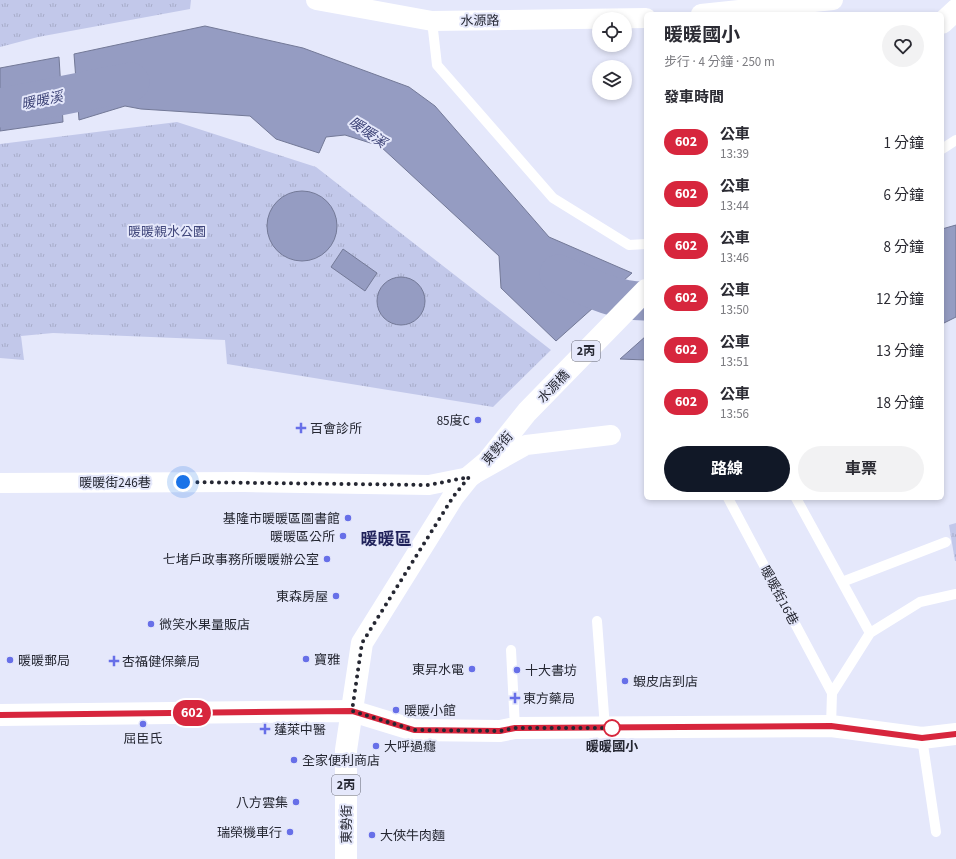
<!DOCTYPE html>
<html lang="zh-TW">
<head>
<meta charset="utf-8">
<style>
  body { margin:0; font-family:"Source Sans 3","Noto Sans TC",sans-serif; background:#f2f2f3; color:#2b2b33; height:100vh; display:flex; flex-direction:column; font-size:15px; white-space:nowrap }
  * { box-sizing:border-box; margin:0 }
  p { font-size:13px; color:#7c7c81 }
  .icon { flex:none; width:22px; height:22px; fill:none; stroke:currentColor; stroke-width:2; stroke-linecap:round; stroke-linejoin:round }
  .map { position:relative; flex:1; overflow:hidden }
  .panel { position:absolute; left:644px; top:12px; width:300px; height:488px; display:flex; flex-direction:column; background:#fff; border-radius:6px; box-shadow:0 2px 6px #0003 }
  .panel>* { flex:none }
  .badge { padding:0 8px; border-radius:13px; font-size:14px; line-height:26px }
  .controls { position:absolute; left:592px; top:12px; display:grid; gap:8px }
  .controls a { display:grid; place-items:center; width:40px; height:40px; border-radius:50%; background:#fff; box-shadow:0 2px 6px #0003; font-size:20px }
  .you { position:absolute; width:20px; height:20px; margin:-10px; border:3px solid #fff; border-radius:50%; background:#1a73e8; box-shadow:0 0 0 6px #1a73e833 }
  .map>.badge { position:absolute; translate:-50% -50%; box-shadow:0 0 0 2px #fff }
  h2 { padding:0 20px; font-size:15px; line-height:36px }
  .round { display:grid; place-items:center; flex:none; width:42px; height:42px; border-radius:21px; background:#f2f2f3 }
  .head { display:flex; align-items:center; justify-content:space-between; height:68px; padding:0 20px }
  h1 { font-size:19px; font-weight:700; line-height:30px }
  .button { display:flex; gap:8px; margin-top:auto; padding:8px 20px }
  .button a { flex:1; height:46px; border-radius:24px; background:#111827; color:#fff; font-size:16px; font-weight:700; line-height:46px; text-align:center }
  .button a+a { background:#f2f2f3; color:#2b2b33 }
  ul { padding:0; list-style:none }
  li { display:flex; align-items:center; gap:12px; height:52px; padding:0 20px }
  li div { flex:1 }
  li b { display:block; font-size:15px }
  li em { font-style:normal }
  li .badge { min-width:44px; font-weight:700; text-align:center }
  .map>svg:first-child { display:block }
  .grass { fill:url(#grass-tufts) }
  .water { fill:#959cc2; stroke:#737997 }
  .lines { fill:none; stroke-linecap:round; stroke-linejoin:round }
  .river { stroke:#959cc2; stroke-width:39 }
  .service { stroke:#fff; stroke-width:10 }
  .minor { stroke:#fff; stroke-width:20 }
  .tertiary { stroke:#fff; stroke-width:22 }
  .primary { stroke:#fff; stroke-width:22 }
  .line-casing { stroke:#fff; stroke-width:9 }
  .line { stroke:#d7263d; stroke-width:6 }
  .walk { stroke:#252732; stroke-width:4; stroke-dasharray:0 7.2 }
  .poi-dot { fill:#676fe8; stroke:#e5e8fb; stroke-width:1.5 }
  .stop-dot { fill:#fff; stroke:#d7263d; stroke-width:2 }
  .labels { text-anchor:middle; stroke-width:4; stroke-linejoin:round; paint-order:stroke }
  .shield { fill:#e5e8fb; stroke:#5f616e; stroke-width:1 }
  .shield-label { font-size:12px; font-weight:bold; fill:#252732 }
  .street-label { font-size:13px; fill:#252732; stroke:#e5e8fb }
  .park-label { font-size:13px; fill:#41477b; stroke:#e5e8fb }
  .poi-label { font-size:13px; fill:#252732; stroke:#e5e8fb; text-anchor:start }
  .stop-label { font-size:13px; font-weight:bold; fill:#252732; stroke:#e5e8fb }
  .water-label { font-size:14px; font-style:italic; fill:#3d4377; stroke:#e5e8fb }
  .district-label { font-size:17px; font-weight:bold; fill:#1f215a; stroke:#e5e8fb }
</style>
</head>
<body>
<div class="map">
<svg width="956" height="859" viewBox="0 0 956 859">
  <defs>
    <pattern id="grass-tufts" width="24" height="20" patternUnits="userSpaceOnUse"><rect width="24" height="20" fill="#c2c8ea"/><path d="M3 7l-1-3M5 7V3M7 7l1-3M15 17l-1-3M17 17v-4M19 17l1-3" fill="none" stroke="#a7acc9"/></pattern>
  </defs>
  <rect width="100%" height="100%" fill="#e5e8fb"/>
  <path class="grass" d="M0,0H191L190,9L38,37L0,47Z
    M177,122L316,167L551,350L493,407L227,364L225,340L53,333L21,336L24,360L0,358V144Z
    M956,523V561H955L949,525Z"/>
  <path class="water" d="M205,26L303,48L409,87L435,106L549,237L632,273L556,341L501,288L499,256L380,146L345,135L326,137L319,153L276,139L250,116L141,109L125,106L79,120L74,54Z
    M59,57L63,122L0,131V68Z
    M267 226a35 35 0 1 1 70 0a35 35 0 1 1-70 0Z
    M956,225V317L942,324V229Z
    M343,249L377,273L365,291L331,267Z
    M377 301a24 24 0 1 1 48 0a24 24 0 1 1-48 0Z
    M646,336V360L620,359Z"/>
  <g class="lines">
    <path class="river" d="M0,108L130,82
      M559,274C586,286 616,302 646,301"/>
    <path class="service" d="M432,21L437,65L553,198L629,245L646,244
      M942,149L956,140
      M728,498L832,693
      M796,498L870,633
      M842,582L946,542
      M597,621L605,728
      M511,650L515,728
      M831,726L832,693L870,633L920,602L956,594
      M922,738L936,832"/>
    <path class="minor" d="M316,0L432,21L646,18
      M701,14L833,0
      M0,483L244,482L429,485L469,477L526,445L611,435"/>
    <path class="tertiary" d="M0,715L352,711L414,730L500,731L515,728L831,726L922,738L956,734"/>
    <path class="primary" d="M942,23L956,10
      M346,859V750L362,643L453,497L469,477L487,462L527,412L646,290"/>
  </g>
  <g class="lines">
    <defs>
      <path id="line" d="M0,715L352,711L414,730L500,731L515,728L831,726L922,738L956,734"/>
    </defs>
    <use href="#line" class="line-casing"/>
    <use href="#line" class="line"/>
    <path class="walk" d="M183,482L429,485L469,477L453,497L362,643L352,711L414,730L500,731L515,728H612"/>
  </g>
  <g class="poi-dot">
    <circle cx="478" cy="420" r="4"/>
    <path d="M299 422h4v4h4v4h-4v4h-4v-4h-4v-4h4z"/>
    <circle cx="348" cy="518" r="4"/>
    <circle cx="343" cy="536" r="4"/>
    <circle cx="327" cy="559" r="4"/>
    <circle cx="336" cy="596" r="4"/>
    <circle cx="151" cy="624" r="4"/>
    <circle cx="306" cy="659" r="4"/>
    <circle cx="10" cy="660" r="4"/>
    <path d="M112 655h4v4h4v4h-4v4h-4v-4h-4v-4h4z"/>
    <circle cx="472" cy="669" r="4"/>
    <circle cx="517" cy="670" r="4"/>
    <circle cx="625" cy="681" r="4"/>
    <path d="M513 692h4v4h4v4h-4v4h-4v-4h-4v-4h4z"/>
    <circle cx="396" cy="710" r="4"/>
    <circle cx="143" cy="724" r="4"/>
    <path d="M263 723h4v4h4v4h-4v4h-4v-4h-4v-4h4z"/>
    <circle cx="376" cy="746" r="4"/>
    <circle cx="294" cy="760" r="4"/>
    <circle cx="296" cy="802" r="4"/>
    <circle cx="290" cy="832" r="4"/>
    <circle cx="372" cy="835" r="4"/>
  </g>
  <circle class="stop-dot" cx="612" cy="728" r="8"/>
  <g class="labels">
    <g class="shield">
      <rect x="572" y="341" width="28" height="20" rx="3"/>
      <rect x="332" y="775" width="28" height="20" rx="3"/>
    </g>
    <g class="shield-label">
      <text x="586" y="355">2丙</text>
      <text x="346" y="789">2丙</text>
    </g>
    <g class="street-label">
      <text transform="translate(480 20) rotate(-1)" y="5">水源路</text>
      <text transform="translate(553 386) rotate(-46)" y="5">水源橋</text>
      <text transform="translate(497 448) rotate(-49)" y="5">東勢街</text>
      <text x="115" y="487">暖暖街246巷</text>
      <text transform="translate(780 595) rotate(62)" y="5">暖暖街16巷</text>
      <text transform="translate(346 824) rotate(-90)" y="5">東勢街</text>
    </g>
    <g class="park-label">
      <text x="167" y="236">暖暖親水公園</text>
    </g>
    <g class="poi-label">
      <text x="470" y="425" text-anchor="end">85度C</text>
      <text x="310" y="433">百會診所</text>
      <text x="340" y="523" text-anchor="end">基隆市暖暖區圖書館</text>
      <text x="335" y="541" text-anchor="end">暖暖區公所</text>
      <text x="319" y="564" text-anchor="end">七堵戶政事務所暖暖辦公室</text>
      <text x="328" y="601" text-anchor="end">東森房屋</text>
      <text x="159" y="629">微笑水果量販店</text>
      <text x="314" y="664">寶雅</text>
      <text x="18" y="665">暖暖郵局</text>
      <text x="122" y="666">杏福健保藥局</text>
      <text x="464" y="674" text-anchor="end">東昇水電</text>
      <text x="525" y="675">十大書坊</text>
      <text x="633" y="686">蝦皮店到店</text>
      <text x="523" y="703">東方藥局</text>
      <text x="404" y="715">暖暖小館</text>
      <text x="274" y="734">蓬萊中醫</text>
      <text x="143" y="743" text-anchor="middle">屈臣氏</text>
      <text x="384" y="751">大呼過癮</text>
      <text x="302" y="765">全家便利商店</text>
      <text x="288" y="807" text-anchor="end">八方雲集</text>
      <text x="282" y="837" text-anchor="end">瑞榮機車行</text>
      <text x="380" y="840">大俠牛肉麵</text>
    </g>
    <g class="stop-label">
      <text x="612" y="751">暖暖國小</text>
    </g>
    <g class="water-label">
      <text transform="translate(42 100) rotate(-11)" y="5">暖暖溪</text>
      <text transform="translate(368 132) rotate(35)" y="5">暖暖溪</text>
    </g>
    <g class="district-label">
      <text x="386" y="545">暖暖區</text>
    </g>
  </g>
</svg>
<div class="controls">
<a><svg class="icon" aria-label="locate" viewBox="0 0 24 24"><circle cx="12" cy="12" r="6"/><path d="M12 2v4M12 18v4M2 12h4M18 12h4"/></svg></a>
<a><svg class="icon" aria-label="layers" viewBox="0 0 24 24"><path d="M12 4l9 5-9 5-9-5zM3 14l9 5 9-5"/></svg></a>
</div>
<div class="you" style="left:183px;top:482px"></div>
<b class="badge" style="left:192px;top:713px;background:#d7263d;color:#fff">602</b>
<section class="panel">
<div class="head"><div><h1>暖暖國小</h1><p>步行 · 4 分鐘 · 250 m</p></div><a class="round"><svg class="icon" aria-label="heart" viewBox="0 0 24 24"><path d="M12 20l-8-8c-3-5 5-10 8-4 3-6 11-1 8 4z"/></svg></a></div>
<h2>發車時間</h2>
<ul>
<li><span class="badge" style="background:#d7263d;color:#fff">602</span><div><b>公車</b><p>13:39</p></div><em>1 分鐘</em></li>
<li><span class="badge" style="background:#d7263d;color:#fff">602</span><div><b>公車</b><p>13:44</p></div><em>6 分鐘</em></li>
<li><span class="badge" style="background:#d7263d;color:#fff">602</span><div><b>公車</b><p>13:46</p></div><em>8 分鐘</em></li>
<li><span class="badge" style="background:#d7263d;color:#fff">602</span><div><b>公車</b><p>13:50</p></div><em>12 分鐘</em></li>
<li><span class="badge" style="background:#d7263d;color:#fff">602</span><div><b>公車</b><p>13:51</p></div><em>13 分鐘</em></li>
<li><span class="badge" style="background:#d7263d;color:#fff">602</span><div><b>公車</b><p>13:56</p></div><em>18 分鐘</em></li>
</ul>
<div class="button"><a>路線</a><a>車票</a></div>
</section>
</div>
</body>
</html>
